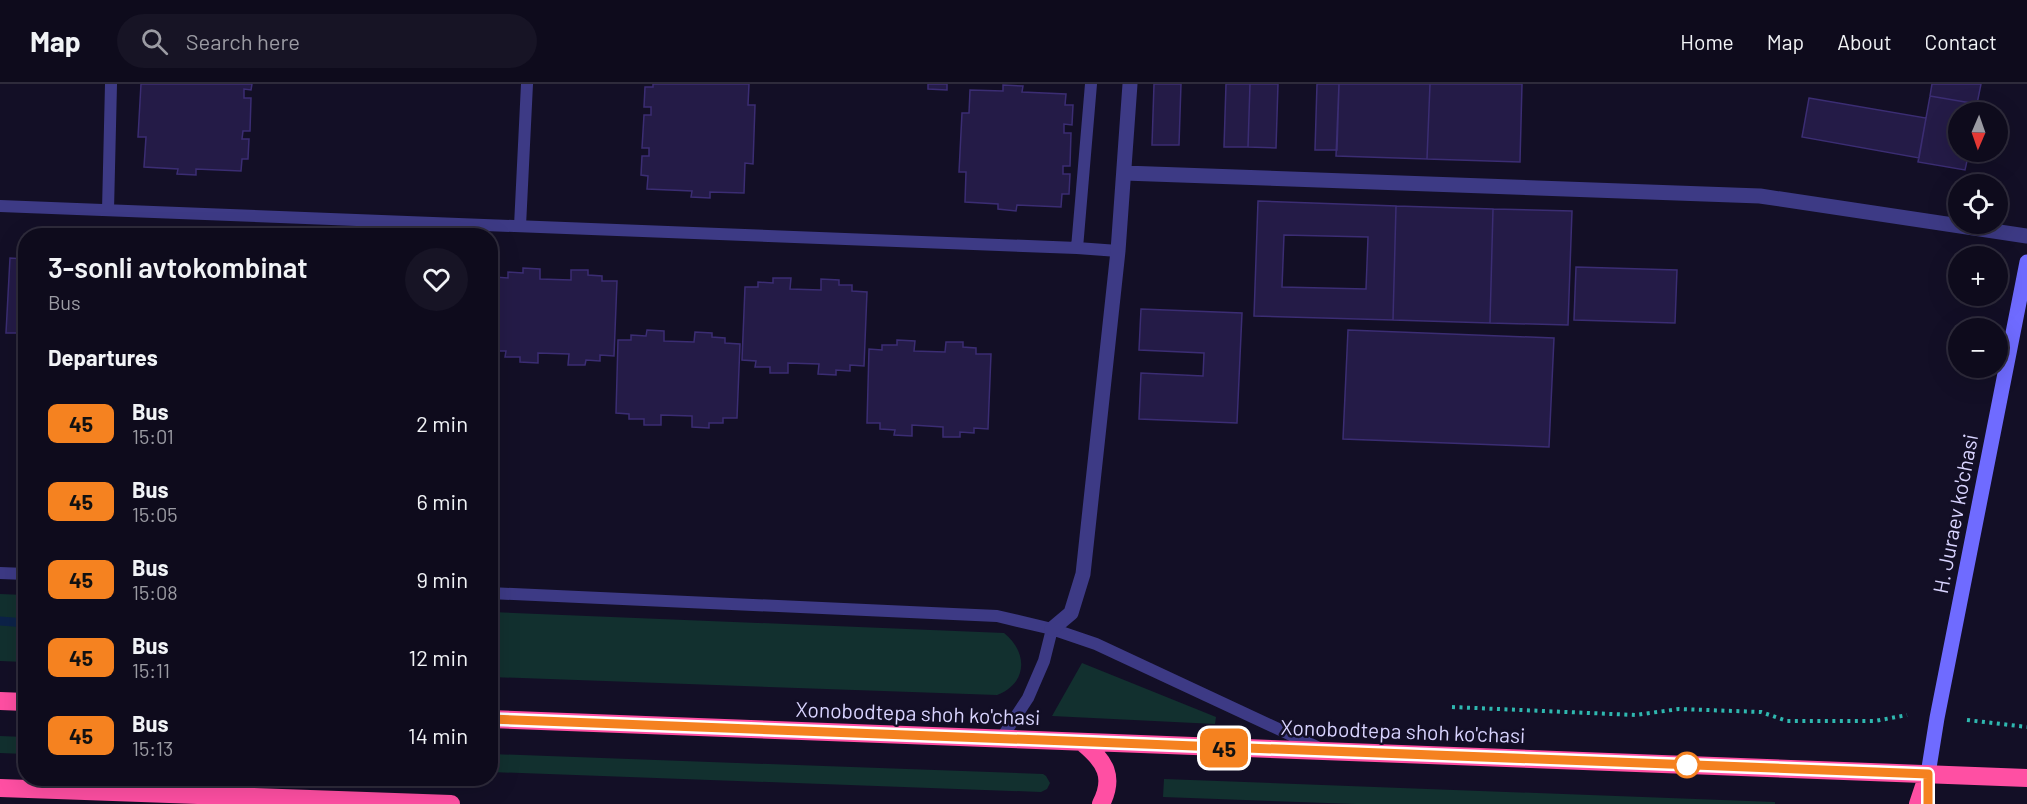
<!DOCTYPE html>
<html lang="en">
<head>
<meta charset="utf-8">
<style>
  body { margin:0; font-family:Barlow,sans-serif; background:#171425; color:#f1f3f6; height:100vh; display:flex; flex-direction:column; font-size:22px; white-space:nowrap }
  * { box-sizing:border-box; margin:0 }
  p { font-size:20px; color:#9b9ba3 }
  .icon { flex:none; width:33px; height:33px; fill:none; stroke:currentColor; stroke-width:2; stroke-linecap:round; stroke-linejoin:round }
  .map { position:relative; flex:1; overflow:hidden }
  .side { position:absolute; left:18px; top:144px; width:480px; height:558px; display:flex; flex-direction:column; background:#0e0b1c; border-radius:24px; box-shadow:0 6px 24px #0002,0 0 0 2px #2e2b3b }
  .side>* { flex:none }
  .badge { padding:0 12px; border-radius:9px; font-size:21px; line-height:39px }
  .needle { width:39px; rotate:182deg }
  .buttons { position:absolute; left:1948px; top:18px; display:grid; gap:12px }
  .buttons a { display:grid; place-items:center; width:60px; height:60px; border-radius:50%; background:#0e0b1c; box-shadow:0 6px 24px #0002,0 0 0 2px #2e2b3b; font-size:30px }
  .map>.badge { position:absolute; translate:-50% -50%; box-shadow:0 0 0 3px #fff }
  h2 { padding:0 30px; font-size:22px; line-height:54px }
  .round { display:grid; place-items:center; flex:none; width:63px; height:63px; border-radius:32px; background:#171425 }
  .head { display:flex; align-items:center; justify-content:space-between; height:102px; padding:0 30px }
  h1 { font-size:28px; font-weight:600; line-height:45px }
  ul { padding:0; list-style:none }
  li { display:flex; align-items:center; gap:18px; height:78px; padding:0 30px }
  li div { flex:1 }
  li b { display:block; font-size:22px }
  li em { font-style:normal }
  li .badge { min-width:66px; font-weight:700; text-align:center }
  header { display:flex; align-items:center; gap:36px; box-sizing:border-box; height:84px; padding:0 30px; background:#0e0b1c; border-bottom:2px solid #2e2b3b }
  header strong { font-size:28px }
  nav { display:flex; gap:33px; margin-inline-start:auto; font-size:21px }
  .search { width:420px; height:54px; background:#171425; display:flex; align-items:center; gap:15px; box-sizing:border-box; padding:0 21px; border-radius:33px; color:#9b9ba3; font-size:22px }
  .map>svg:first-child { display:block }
  .green { fill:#12302f }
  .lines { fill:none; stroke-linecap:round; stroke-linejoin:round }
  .stream { stroke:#0c2248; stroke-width:9 }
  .building { fill:#241b47; stroke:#3b2d73; stroke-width:1.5; fill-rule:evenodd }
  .path { stroke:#2fb8b0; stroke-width:4; stroke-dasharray:3 4.5; stroke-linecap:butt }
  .lane { stroke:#3d3a85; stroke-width:12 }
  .street { stroke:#3d3a85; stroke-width:15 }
  .secondary { stroke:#6f6bff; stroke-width:15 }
  .highway { stroke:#ff4fa3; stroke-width:18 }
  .line-casing { stroke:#fff; stroke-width:14 }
  .line { stroke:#f58220; stroke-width:9 }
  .stop-dot { fill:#fff; stroke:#f58220; stroke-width:3 }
  .labels { text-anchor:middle; stroke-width:5; stroke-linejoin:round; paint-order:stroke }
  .street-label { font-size:21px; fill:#d9d4ff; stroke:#130f26 }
</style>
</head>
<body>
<header>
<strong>Map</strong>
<div class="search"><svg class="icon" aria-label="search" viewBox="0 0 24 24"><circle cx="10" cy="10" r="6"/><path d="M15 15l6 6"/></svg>Search here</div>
<nav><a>Home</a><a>Map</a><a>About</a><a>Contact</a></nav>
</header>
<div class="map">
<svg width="2027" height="720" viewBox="0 0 2027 720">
  <rect width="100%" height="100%" fill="#130f26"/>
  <path class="green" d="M0,510L25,511V578L0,577Z
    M491,528L1004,549C1028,568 1028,599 997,611L491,593Z
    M1082,579L1216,633L1215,640L1052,632Z
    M0,652L25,653V670L0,669Z
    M491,670L1043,690L1046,692L1050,699L1047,705L1041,708L491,688Z
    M1164,695L1775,718V720H1356L1163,713Z"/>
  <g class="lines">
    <path class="stream" d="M0,537L26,539"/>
  </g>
  <path class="building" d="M141,0H252L251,6L244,5V14H251L250,47H243L242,55H249L248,75H242L241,87L196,85V91L177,90L178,85L144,83L146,53H138Z
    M653,0H749L748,21H755L753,80L745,79L744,109L710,108V114L691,113L692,107L647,105L648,92L641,91L642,72H649V64H642L644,31H651V23H644L645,3H653Z
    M928,0H947V6L928,5Z
    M1154,0H1181L1179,61H1152Z
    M1226,0H1250L1248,63H1224Z
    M1250,0H1278L1276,64L1248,63Z
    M1317,0H1339L1337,66H1315Z
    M1339,0H1430L1427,75L1336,72Z
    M1430,0H1522L1520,78L1427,75Z
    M1932,0H1981L1977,20L1930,12Z
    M1003,1L1023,2L1022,8L1066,10L1065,21H1073L1072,41L1064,40V49H1071L1070,82H1063V90H1070L1069,110H1062L1061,123L1017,121L1016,127L998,125V120L965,118L966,88H959L962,29H969L970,6L1003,7Z
    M1930,12L1977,20L1976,28H1959V68H1969L1965,86L1918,78Z
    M1809,14L1926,34L1919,74L1802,53Z
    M1258,117L1396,122L1393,236L1254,232ZM1284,151L1368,153L1366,205L1282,203Z
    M1396,122L1493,125L1490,239L1393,236Z
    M1493,125L1572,127L1568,241L1490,239Z
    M25,169H26V255H21V249H6L10,174L25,175Z
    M1576,183L1677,186L1675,239L1574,236Z
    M523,184L540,185V195L571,196V186H588V191L602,192V197H617L614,272L600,271V277L586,276L585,281H568L569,270L538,269V279L520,278V273H505L506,267H492L495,193L508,194V188L523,189Z
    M773,194H791L790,205L821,206V195L839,196V201H852V207L867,208L864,282L850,281V287L836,286V291L818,290L819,280L788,279V289H770V283H755L756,277L742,276L745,203H758V198L773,199Z
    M1141,225L1242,229L1237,339L1139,335L1141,289L1203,292L1204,269L1139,266Z
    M647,246L664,247V257L694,258L695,248L712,249V253L725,254V259L740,260L737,334H723V339H709V344L692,343V332L661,331V341H644V335H629V330L616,329L618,256H631V251L646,252Z
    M1348,246L1554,254L1549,363L1343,355Z
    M897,256L915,257L914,267L945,268L946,258H963V263L976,264V270H991L988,345L974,344V349L960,348V353H943V343L912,341V352L894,351L895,346L880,345V339H867L869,265L882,266V261H897Z"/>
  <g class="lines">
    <path class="path" d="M1452,623L1635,631L1679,625L1761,628L1787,637H1875L1907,631
      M1967,636L2027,643"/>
    <path class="lane" d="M1091,0L1077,164L1118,167
      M0,122L1077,164
      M108,126L111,0
      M520,142L527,0
      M0,489L26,490
      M490,509L997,532L1052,545L1096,560L1317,663
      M1001,655L1028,614L1044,577L1052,545"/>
    <path class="street" d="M1124,89L1760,112L2027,152
      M1052,545L1071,529L1083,490L1118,167L1130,0"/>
    <path class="secondary" d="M1928,690L1937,634L2027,178"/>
    <path class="highway" d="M0,617L26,618
      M490,635L2027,694
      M1083,659C1105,677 1115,693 1101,720
      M0,704L451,720
      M1918,720L1928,690"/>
  </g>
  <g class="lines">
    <defs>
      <path id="line" d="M490,635L1928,690V720"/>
    </defs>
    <use href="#line" class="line-casing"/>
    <use href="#line" class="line"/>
  </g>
  <circle class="stop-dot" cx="1687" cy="681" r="12"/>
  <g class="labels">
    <g class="street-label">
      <text transform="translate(1956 430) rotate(-79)" y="7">H. Juraev ko'chasi</text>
      <text transform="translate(918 630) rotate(2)" y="7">Xonobodtepa shoh ko'chasi</text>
      <text transform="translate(1403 648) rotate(2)" y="7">Xonobodtepa shoh ko'chasi</text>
    </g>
  </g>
</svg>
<div class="buttons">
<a><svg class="needle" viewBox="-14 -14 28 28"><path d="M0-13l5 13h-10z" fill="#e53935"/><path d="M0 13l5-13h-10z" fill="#9b9ba3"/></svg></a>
<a><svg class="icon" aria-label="locate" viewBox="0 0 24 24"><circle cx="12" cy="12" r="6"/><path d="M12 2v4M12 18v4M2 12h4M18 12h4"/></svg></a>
<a>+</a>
<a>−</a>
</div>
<b class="badge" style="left:1224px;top:664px;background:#f58220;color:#111">45</b>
<section class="side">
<div class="head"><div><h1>3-sonli avtokombinat</h1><p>Bus</p></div><a class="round"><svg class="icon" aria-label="heart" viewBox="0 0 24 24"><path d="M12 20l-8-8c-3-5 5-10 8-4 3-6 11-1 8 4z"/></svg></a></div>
<h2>Departures</h2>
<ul>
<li><span class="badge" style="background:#f58220;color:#111">45</span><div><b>Bus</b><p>15:01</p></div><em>2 min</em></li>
<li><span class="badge" style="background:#f58220;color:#111">45</span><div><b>Bus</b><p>15:05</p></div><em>6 min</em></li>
<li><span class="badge" style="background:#f58220;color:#111">45</span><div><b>Bus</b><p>15:08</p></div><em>9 min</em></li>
<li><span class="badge" style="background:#f58220;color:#111">45</span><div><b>Bus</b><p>15:11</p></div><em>12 min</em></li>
<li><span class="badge" style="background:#f58220;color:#111">45</span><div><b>Bus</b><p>15:13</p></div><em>14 min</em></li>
</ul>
</section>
</div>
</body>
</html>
